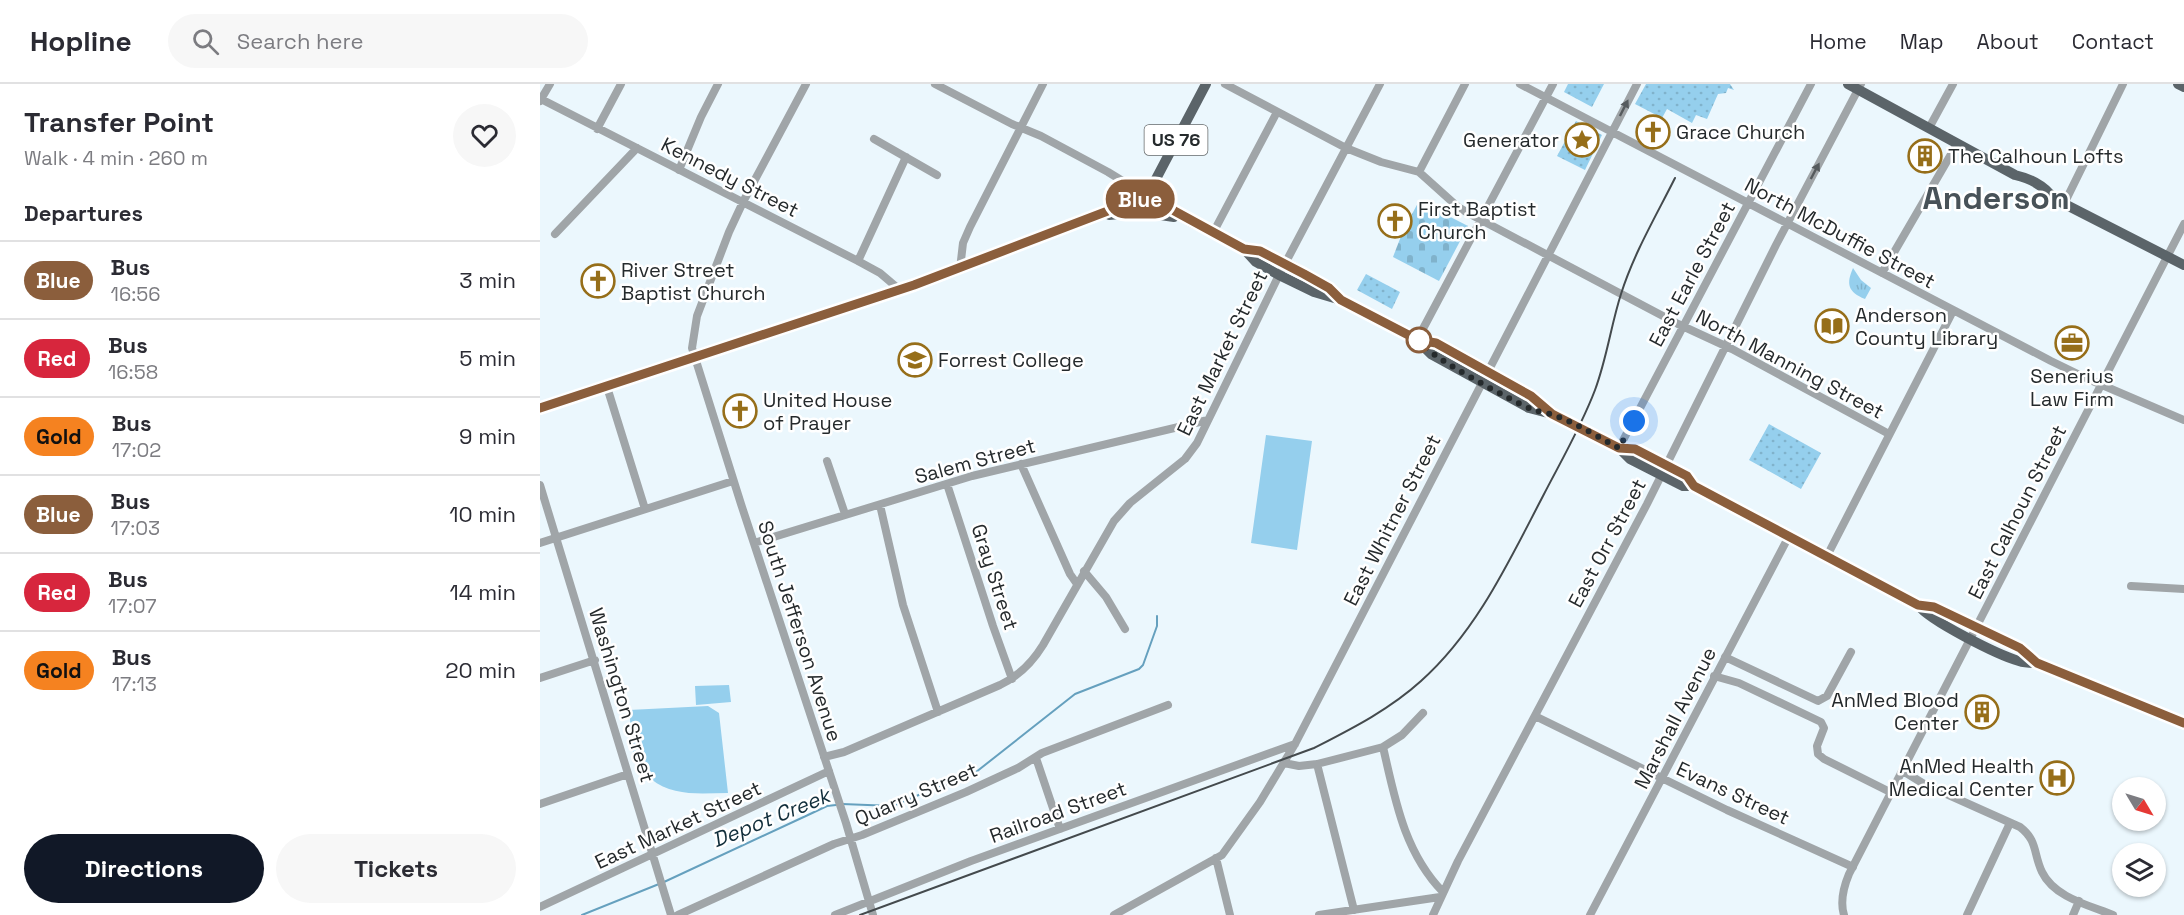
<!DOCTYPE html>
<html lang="en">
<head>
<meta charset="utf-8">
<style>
  body { margin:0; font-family:"Space Grotesk",sans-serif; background:#f7f7f7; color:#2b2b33; height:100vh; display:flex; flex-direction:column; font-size:22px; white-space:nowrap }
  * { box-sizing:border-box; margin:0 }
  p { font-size:20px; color:#7c7c81 }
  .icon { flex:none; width:33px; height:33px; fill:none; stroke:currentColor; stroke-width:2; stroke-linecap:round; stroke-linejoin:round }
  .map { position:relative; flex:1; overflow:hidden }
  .panel { display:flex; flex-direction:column; background:#fff; width:540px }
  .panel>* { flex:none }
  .badge { padding:0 12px; border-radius:20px; font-size:21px; line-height:39px }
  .needle { width:39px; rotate:128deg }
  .tools { position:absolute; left:1572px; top:693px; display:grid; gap:12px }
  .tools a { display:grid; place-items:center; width:54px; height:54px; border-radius:50%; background:#fff; box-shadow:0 2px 4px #0004; font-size:30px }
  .you { position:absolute; width:30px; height:30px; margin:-15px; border:4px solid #fff; border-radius:50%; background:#1a73e8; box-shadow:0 0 0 9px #1a73e833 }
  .map>.badge { position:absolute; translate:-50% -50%; box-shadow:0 0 0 3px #fff }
  h2 { padding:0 24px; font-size:22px; line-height:54px }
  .round { display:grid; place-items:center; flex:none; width:63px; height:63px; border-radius:32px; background:#f7f7f7 }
  .head { display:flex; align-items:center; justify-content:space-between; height:102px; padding:0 24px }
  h1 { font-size:28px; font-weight:700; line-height:45px }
  .cta { display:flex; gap:12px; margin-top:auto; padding:12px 24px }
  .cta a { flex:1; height:69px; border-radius:36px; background:#111827; color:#fff; font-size:24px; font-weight:700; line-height:69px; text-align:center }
  .cta a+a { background:#f7f7f7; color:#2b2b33 }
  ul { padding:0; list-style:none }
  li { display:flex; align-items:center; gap:18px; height:78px; padding:0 24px; border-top:2px solid #e1e1e2 }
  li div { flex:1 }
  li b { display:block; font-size:22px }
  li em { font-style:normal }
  li .badge { min-width:66px; font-weight:700; text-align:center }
  header { display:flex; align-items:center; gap:36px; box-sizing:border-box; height:84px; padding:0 30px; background:#fff; border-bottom:2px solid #e1e1e2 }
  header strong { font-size:28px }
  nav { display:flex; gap:33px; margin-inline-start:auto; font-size:21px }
  .search { width:420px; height:54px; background:#f7f7f7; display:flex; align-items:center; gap:15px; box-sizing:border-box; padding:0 21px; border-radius:33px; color:#7c7c81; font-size:22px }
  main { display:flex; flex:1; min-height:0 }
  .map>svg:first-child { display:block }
  .grass { fill:url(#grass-tufts) }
  .cemetery { fill:url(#cemetery-stones) }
  .park { fill:url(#park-dots) }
  .garden { fill:#95cfed }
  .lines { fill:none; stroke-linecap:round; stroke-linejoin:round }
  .stream { stroke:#65a0be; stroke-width:2 }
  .minor { stroke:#a0a5a8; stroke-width:8 }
  .major { stroke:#5b6469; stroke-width:10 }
  .rail { stroke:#444a4d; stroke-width:2 }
  .oneway { fill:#565b5e }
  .line-casing { stroke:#fff; stroke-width:14 }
  .line { stroke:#8b5e3c; stroke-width:9 }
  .walk { stroke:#252a2c; stroke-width:6; stroke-dasharray:0 10.8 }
  .stop-dot { fill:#fff; stroke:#8b5e3c; stroke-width:3 }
  .labels { text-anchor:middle; stroke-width:5; stroke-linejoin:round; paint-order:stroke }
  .shield { fill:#fff; stroke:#666a6b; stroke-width:1.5 }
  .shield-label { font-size:18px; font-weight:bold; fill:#252a2c }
  .poi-label { font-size:20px; fill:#252a2c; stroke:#fff; text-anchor:start }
  .street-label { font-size:20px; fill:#252a2c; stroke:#fff }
  .water-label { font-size:21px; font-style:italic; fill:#102d3a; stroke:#fff }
  .town-label { font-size:32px; font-weight:bold; fill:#485258; stroke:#fff }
</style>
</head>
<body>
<header>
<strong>Hopline</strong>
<div class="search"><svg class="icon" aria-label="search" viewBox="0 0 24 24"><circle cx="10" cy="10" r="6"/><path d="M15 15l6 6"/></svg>Search here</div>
<nav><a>Home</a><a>Map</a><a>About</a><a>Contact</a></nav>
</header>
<main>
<section class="panel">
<div class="head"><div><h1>Transfer Point</h1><p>Walk · 4 min · 260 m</p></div><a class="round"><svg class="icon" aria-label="heart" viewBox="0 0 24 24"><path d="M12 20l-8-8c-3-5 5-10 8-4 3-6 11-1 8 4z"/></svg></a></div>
<h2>Departures</h2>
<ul>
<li><span class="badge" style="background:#8b5e3c;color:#fff">Blue</span><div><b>Bus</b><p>16:56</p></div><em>3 min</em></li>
<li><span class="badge" style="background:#d7263d;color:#fff">Red</span><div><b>Bus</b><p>16:58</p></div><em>5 min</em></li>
<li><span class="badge" style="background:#f58220;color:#111">Gold</span><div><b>Bus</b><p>17:02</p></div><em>9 min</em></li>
<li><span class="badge" style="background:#8b5e3c;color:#fff">Blue</span><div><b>Bus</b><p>17:03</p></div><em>10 min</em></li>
<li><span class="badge" style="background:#d7263d;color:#fff">Red</span><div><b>Bus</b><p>17:07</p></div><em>14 min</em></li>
<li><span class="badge" style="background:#f58220;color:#111">Gold</span><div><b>Bus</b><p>17:13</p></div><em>20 min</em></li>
</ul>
<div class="cta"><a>Directions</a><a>Tickets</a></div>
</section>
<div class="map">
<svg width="1644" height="831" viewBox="0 0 1644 831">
  <defs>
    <pattern id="grass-tufts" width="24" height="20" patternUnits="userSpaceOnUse" patternTransform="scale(1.5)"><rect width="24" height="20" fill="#95cfed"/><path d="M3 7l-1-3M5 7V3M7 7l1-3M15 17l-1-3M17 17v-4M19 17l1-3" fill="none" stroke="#80b2cb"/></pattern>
    <pattern id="cemetery-stones" width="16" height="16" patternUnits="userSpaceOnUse" patternTransform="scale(1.5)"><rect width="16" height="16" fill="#95cfed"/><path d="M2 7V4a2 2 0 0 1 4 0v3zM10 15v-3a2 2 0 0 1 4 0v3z" fill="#80b2cb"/></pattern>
    <pattern id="park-dots" width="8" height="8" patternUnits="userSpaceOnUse" patternTransform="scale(1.5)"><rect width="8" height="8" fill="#95cfed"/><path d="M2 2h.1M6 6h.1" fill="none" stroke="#80b2cb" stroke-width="1.8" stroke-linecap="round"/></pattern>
  </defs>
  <rect width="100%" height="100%" fill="#ebf7fd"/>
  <path class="grass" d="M1313,184L1321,196L1331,204L1325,215C1308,208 1306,200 1313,184Z"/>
  <path class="cemetery" d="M879,117L928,142L899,197L853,173L863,147Z"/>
  <path class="park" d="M1028,0H1064L1052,23L1024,8Z
    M1106,0H1190L1194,6L1188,4L1186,9L1178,10L1167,35L1156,31L1152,39L1127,25L1122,34L1095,20Z
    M1036,37L1062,51L1045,86L1017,72Z
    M826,190L860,208L852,225L817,206Z
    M1229,340L1281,369L1261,405L1209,376Z"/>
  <path class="garden" d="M726,351L772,357L757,466L711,459Z
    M189,601L191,618L156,621L155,602Z
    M168,622L179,629L188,709C160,709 133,713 111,695C103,689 97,682 94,673C91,658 91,641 89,626Z"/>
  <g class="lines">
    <path class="stream" d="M302,720L353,722L388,707L431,692L535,610L599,585L603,581L617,542V532
      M124,798L268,731L287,722L296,721
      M42,831L119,800"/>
    <path class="minor" d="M266,0L203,118L189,148L157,232L152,264L201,420L306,739L333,831
      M395,0L472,40L501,52L568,88L607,112
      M685,0L806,64L841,78L879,88L918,123L928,129L1138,240L1192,265L1349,350
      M980,0L1511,277L1548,295L1644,336
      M1,15L318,177L340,189L360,206
      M0,17L10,0
      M1389,44L1413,0
      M57,45L81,0
      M334,55L397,91
      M139,86L161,33L178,0
      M879,88L925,0
      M1525,118L1583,0
      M673,149L737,28
      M15,150L97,64
      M318,177L366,73
      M420,185L423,159L430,143L503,0
      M1342,189L1417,60
      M877,256L1013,0
      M67,303L105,425
      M1079,364L1271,0
      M287,377L305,430
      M481,380L530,490L537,500
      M407,400L453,542L472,595
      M0,401L131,831
      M340,421L363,521L398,628
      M0,459L193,397
      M214,459L432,392L668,336
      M1287,472L1413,227
      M544,487L566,513L585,545
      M1591,502L1644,505
      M1185,573L1278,617L1287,612L1311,568
      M1174,592L1199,599L1281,638L1284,644L1277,662L1278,670L1284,675L1352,709
      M0,594L55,576
      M995,632L1187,726L1313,783
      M843,663C855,715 864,768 903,808
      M284,673L304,668L460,601C479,592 492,579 503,561L574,437L590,419L645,375L657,359L739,191L840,0
      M496,674L520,745
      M744,679L759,682L777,680L843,663L862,651L883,629
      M777,680L814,826
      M1363,687L1384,700L1480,743C1498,757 1493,769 1502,788C1514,813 1548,821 1573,831
      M0,720L88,690
      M676,774L690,831
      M0,823L289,687
      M138,831L294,760L322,751L426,708L478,684L502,669L628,621
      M295,831L431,777L755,660
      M574,831L682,771L720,718L755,660L1097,0
      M779,831L900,813
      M893,831L918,777L1107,420L1236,161L1321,0
      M1050,831L1249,452
      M1304,831C1300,818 1304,802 1309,790L1644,140
      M1427,831L1470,739
      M1533,831L1539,817"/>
    <path class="major" d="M1308,0L1475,91C1488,94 1501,100 1510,110
      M1638,0L1644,3
      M1505,110L1644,181
      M607,112L651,138L704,165L716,178L739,191L774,208L801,216L877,256L891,270L989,324L1012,330L1079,364L1090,375L1143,402H1154L1378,521C1390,537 1458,571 1479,577C1485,579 1491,579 1497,579L1644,639
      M569,131L600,128L634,133
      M704,165C730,165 783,198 801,216
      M877,256L896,259L991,312L1012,330
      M0,324L374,202L607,112L666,0
      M1079,364L1095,365L1147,392L1154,402
      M1378,521L1394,523L1480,565L1497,579"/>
    <path class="rail" d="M320,831L774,664C811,645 849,626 881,597C937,547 969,477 1003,412C1021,377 1041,343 1055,306C1067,274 1071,241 1081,210C1094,169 1116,132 1135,94"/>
  </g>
  <defs><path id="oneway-solid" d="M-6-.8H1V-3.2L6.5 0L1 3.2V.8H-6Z" transform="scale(1.5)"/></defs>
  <g class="oneway">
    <use href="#oneway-solid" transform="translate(1084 24) rotate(-63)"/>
    <use href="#oneway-solid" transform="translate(1275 87) rotate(-62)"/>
  </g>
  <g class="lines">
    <defs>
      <path id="line" d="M0,324L374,201L607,112L704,165L720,167L764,190L789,204L801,216L878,256L896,259L991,312L1012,330L1079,364L1095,365L1147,392L1154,402L1378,521L1394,523L1480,564L1497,579L1644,639"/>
    </defs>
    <use href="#line" class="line-casing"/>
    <use href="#line" class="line"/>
    <path class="walk" d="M879,256C881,268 972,317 991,325C998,328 1006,328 1013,331C1036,339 1058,353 1079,364L1094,337"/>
  </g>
  <defs>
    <symbol id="church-ring" viewBox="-11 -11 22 22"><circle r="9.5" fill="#fff" stroke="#966e19" stroke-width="1.5"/><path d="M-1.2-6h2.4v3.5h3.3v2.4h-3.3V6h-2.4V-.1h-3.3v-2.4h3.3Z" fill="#966e19"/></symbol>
    <symbol id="sight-ring" viewBox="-11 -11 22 22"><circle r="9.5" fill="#fff" stroke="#966e19" stroke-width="1.5"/><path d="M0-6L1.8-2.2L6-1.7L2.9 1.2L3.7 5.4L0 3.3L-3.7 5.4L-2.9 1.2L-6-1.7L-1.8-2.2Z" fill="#966e19"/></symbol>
    <symbol id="building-ring" viewBox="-11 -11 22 22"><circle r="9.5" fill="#fff" stroke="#966e19" stroke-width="1.5"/><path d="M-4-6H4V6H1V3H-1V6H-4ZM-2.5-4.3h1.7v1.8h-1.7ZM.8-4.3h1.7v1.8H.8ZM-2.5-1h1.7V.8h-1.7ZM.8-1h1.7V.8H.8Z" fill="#966e19"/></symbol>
    <symbol id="library-ring" viewBox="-11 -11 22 22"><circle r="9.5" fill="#fff" stroke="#966e19" stroke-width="1.5"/><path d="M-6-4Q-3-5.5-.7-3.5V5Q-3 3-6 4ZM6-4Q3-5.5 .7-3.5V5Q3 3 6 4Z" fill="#966e19"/></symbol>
    <symbol id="office-ring" viewBox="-11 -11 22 22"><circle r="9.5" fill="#fff" stroke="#966e19" stroke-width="1.5"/><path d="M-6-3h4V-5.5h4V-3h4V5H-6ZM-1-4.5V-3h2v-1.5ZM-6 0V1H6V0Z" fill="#966e19"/></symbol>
    <symbol id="university-ring" viewBox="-11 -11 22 22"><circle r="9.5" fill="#fff" stroke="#966e19" stroke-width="1.5"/><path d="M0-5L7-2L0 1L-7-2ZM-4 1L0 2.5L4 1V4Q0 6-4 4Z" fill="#966e19"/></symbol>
    <symbol id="hospital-ring" viewBox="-11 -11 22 22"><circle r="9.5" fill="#fff" stroke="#966e19" stroke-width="1.5"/><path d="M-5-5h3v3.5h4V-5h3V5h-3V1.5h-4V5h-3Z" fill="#966e19"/></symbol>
  </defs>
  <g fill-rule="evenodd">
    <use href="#church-ring" x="1094" y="29" width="38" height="38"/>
    <use href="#sight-ring" x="1023" y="37" width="38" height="38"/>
    <use href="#building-ring" x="1366" y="53" width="38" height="38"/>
    <use href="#church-ring" x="836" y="118" width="38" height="38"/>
    <use href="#church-ring" x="39" y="178" width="38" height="38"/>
    <use href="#library-ring" x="1273" y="223" width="38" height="38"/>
    <use href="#office-ring" x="1513" y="240" width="38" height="38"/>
    <use href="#university-ring" x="356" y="257" width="38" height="38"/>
    <use href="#church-ring" x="181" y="308" width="38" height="38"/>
    <use href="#building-ring" x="1423" y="609" width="38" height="38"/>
    <use href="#hospital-ring" x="1498" y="675" width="38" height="38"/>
  </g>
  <circle class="stop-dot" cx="879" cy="256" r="12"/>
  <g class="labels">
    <rect class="shield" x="604.5" y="41" width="63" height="30" rx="4.5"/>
    <g class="shield-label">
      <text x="636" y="62">US 76</text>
    </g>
    <g class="poi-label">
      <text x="1136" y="55">Grace Church</text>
      <text x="1019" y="63" text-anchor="end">Generator</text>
      <text x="1408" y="79">The Calhoun Lofts</text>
      <text x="878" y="132">First Baptist<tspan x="878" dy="23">Church</tspan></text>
      <text x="81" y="193">River Street<tspan x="81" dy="23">Baptist Church</tspan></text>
      <text x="1315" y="238">Anderson<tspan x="1315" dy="23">County Library</tspan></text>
      <text x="398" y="283">Forrest College</text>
      <text x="1532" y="299" text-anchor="middle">Senerius<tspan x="1532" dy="23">Law Firm</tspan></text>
      <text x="223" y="323">United House<tspan x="223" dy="23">of Prayer</tspan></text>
      <text x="1419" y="623" text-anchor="end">AnMed Blood<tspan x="1419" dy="23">Center</tspan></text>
      <text x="1494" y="689" text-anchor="end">AnMed Health<tspan x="1494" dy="23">Medical Center</tspan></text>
    </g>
    <g class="street-label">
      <text transform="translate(190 93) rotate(27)" y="7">Kennedy Street</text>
      <text transform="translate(1300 149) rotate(28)" y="7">North McDuffie Street</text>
      <text transform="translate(1152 190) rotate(-62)" y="7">East Earle Street</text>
      <text transform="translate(682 269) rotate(-64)" y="7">East Market Street</text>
      <text transform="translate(1250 280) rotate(28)" y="7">North Manning Street</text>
      <text transform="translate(435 377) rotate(-15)" y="7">Salem Street</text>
      <text transform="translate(1477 428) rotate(-63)" y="7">East Calhoun Street</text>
      <text transform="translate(852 436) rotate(-63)" y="7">East Whitner Street</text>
      <text transform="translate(1067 459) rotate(-62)" y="7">East Orr Street</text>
      <text transform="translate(455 493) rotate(72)" y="7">Gray Street</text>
      <text transform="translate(260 547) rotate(72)" y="7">South Jefferson Avenue</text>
      <text transform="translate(82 611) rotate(73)" y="7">Washington Street</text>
      <text transform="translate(1135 634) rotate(-63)" y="7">Marshall Avenue</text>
      <text transform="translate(1193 709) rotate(25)" y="7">Evans Street</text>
      <text transform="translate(376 710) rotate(-23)" y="7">Quarry Street</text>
      <text transform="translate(518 728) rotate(-20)" y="7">Railroad Street</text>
      <text transform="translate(138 741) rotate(-25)" y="7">East Market Street</text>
    </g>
    <g class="water-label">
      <text transform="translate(231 734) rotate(-22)" y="7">Depot Creek</text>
    </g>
    <g class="town-label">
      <text x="1456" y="125">Anderson</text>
    </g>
  </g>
</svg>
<div class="tools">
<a><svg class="needle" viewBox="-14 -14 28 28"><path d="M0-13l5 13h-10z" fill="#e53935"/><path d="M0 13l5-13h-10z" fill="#7c7c81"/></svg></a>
<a><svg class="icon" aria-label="layers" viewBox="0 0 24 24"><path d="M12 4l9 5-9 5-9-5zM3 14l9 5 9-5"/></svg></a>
</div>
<div class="you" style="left:1094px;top:337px"></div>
<b class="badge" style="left:600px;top:115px;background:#8b5e3c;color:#fff">Blue</b>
</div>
</main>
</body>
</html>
